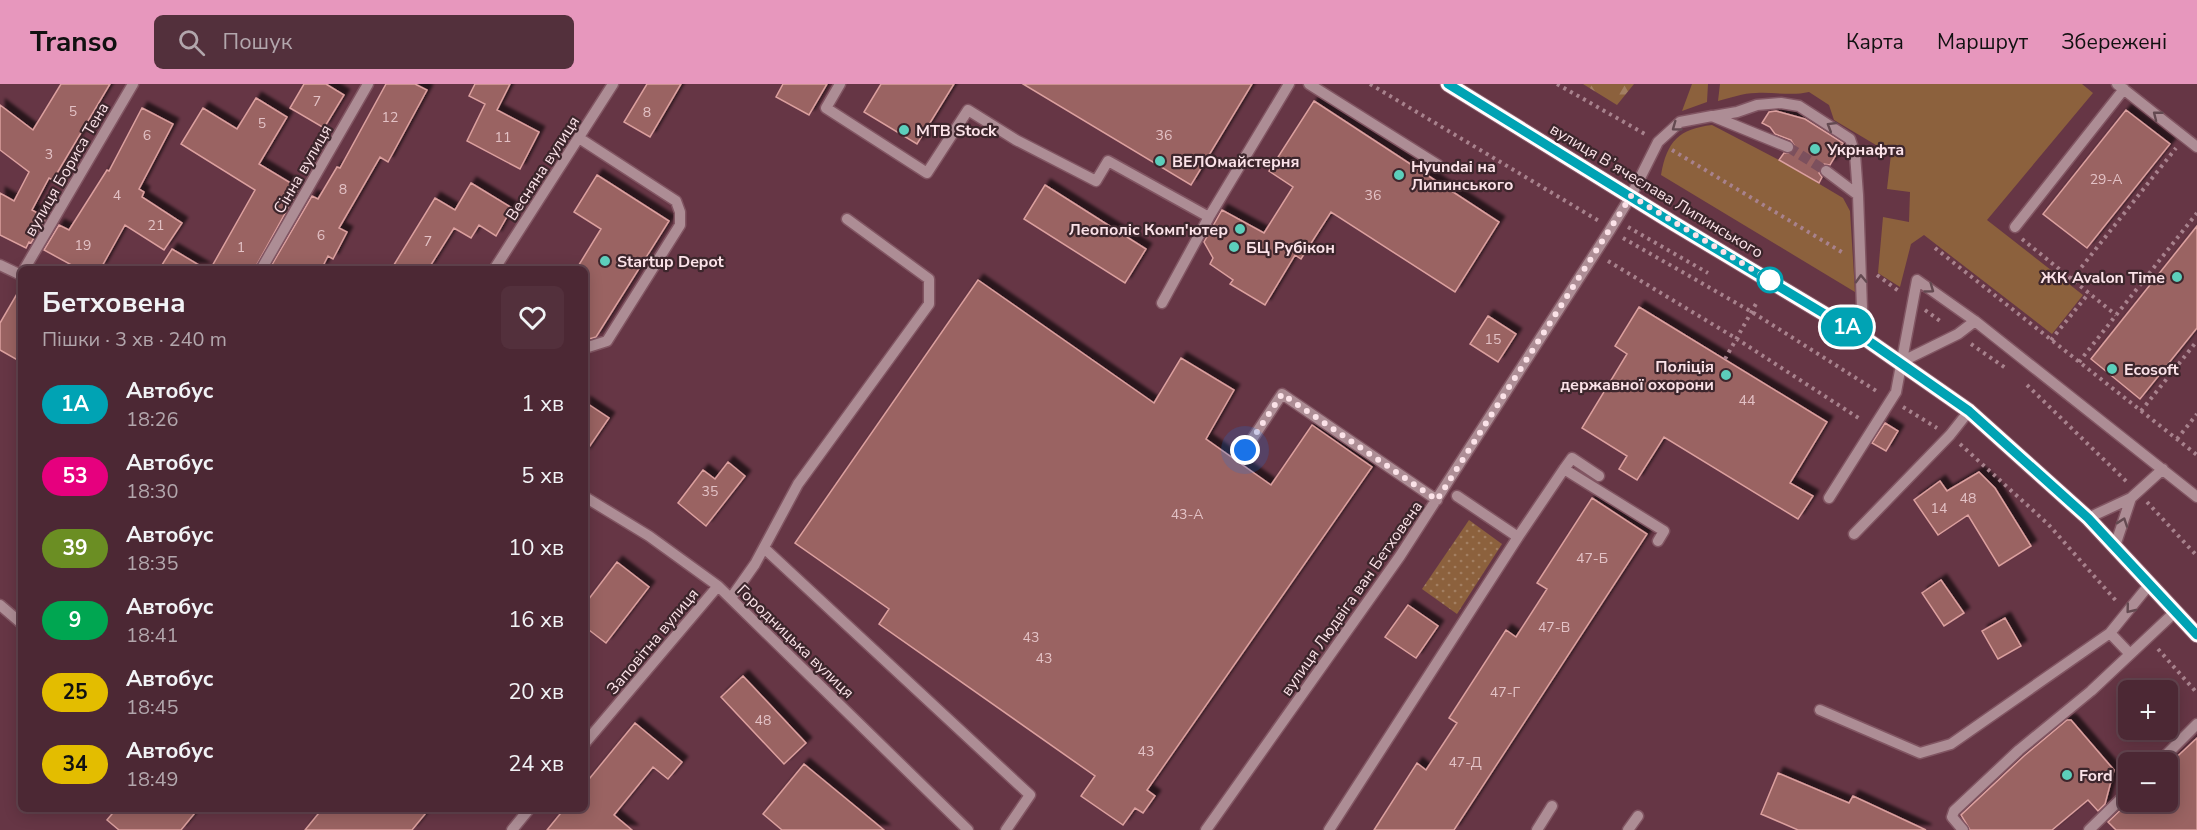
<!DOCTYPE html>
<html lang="uk">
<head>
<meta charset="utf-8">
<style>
  body { margin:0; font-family:"Nunito Sans",sans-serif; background:#53303c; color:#f1f3f6; height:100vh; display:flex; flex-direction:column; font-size:22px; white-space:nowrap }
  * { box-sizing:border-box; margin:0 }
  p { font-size:20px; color:#b2a6ac }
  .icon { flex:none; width:33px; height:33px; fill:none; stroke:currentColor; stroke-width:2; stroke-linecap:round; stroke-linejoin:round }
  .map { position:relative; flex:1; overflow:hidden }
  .panel { position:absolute; left:18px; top:182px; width:570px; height:546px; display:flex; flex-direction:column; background:#4c2834; border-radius:9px; box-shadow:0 3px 15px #0003,0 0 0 2px #63444f }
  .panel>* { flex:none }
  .badge { padding:0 12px; border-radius:20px; font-size:21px; line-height:39px }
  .tools { position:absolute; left:2118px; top:596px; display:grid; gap:12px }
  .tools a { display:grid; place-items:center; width:60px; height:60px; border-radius:9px; background:#4c2834; box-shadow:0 3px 15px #0003,0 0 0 2px #63444f; font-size:30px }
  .you { position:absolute; width:30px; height:30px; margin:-15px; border:4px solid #fff; border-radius:50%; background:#1a73e8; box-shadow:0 0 0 9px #1a73e833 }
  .map>.badge { position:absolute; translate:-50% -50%; box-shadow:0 0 0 3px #fff }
  .round { display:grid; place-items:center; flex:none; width:63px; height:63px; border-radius:9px; background:#53303c }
  .head { display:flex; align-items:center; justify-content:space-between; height:102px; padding:0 24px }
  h1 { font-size:28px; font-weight:700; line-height:45px }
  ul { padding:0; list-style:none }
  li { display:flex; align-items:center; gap:18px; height:72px; padding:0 24px }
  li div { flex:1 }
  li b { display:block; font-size:22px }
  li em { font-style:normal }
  li .badge { min-width:66px; font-weight:700; text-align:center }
  header { display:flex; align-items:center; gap:36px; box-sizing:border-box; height:84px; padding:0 30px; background:#e797bd; color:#111 }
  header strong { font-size:28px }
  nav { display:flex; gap:33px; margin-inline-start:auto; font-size:21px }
  .search { width:420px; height:54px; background:#53303c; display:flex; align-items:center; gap:15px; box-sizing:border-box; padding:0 21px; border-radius:9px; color:#b2a6ac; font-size:22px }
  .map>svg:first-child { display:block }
  .green { fill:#8c613d }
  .forest { fill:url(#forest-firs) }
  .park { fill:url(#park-dots) }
  .building { fill:#9a6362; stroke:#dca09f; stroke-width:1.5; filter:url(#shadow) }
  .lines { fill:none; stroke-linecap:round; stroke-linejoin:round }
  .minor-tunnel { stroke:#7c505d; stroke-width:10; stroke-dasharray:10 5; stroke-linecap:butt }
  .minor-casing { stroke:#815562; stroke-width:13 }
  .major-casing { stroke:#815562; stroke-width:17 }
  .path { stroke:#a8828d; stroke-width:4; stroke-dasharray:3 4.5; stroke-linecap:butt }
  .minor { stroke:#ad8d95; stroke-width:10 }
  .major { stroke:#f8dde4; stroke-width:15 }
  .oneway { stroke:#644a51 }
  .line-casing { stroke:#fff; stroke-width:14 }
  .line { stroke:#00a3b4; stroke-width:9 }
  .walk { stroke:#fbe2e8; stroke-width:6; stroke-dasharray:0 10.8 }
  .poi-dot { fill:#5ccebb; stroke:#3d262c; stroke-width:2 }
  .stop-dot { fill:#fff; stroke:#00a3b4; stroke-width:3 }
  .labels { text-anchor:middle; stroke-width:4.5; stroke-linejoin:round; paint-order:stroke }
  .number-label { font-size:14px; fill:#e3c2c6 }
  .poi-label { font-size:16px; font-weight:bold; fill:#fbe2e8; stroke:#3d262c; text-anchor:start }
  .street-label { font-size:16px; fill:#fbe2e8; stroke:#3d262c }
</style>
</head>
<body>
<header>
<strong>Transo</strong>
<div class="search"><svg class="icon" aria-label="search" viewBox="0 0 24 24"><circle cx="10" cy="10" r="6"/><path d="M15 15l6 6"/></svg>Пошук</div>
<nav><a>Карта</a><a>Маршрут</a><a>Збережені</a></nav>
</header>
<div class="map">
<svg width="2197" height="746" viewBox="0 0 2197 746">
  <defs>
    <pattern id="forest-firs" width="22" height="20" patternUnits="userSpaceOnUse" patternTransform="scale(1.5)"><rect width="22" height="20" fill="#8c613d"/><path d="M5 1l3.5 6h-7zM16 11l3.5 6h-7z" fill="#a37f62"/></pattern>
    <pattern id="park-dots" width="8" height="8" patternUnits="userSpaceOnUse" patternTransform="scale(1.5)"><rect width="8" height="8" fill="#8c613d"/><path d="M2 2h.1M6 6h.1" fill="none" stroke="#a37f62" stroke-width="1.8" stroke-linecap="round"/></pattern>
    <filter id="shadow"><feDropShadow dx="5.5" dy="-5.5" stdDeviation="1.5" flood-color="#0009"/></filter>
  </defs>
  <rect width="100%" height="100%" fill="#663645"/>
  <path class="green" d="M1692,0H1708L1707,18L1682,27Z
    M1720,0H2082L2093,9L1987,136L2083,211L2052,250L1924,151L1911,160L1900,203L1878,189L1883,133L1909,138L1910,108L1887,105L1891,70L1834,36L1829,21L1809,8C1793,12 1774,8 1756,9C1743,9 1730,14 1718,17Z
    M1712,41L1779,76L1843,114L1850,127L1855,208L1661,91C1667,57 1679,45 1712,41Z"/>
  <path class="forest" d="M1583,0H1634L1617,21Z"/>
  <path class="park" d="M1469,436L1502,460L1457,530L1422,505Z"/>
  <path class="building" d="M61,0H110L53,96L49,94L32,126L46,134L31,159L29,158L26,164L0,151V109L14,117L29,88L0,66V21L33,46Z
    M304,0H326L344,11L324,44L290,24Z
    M386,0H415L427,6L388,78L380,73L339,144L347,148L333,175L328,172L322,184H270L312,112L318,115L337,83L340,84Z
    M475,0H510L497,26L539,48L520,85L467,57L485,20L469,12Z
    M647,0H681L650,53L624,38Z
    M783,0H827L809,31L776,13Z
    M881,0H954L917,60L864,28Z
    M1023,0H1252L1191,101Z
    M256,14L287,33L259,80L299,104L255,184H211L255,106L181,60L203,24L237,45Z
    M1314,17L1499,138L1455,208L1331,128L1301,175L1295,171L1265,221L1230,200L1233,196L1210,180L1213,174L1204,158L1222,126L1264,149L1293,103L1269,87Z
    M142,24L173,40L139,105L144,108L142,113L182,139L164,166L125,141L101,184H77L44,166L59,141L69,146L107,86L109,87Z
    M2126,26L2170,60L2087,164L2043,130Z
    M1776,27L1805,35L1843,59L1830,81L1824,80L1820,83L1819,89L1822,93L1819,99L1779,76L1784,69H1793L1795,63L1791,56L1775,50L1770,43L1762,39L1769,28Z
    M597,91L669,137L596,253L585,256V184H577L601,145L574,128Z
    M471,99L512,124L496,152L479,141L471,154L454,144L429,184H392L435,114L455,126Z
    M1045,101L1146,165L1125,199L1024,135Z
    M2197,142V244L2140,315L2091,275Z
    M172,165L204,184H160Z
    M978,196L1154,319L1181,274L1234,306L1206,355L1271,401L1312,341L1372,383L1147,706L1155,712L1143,729L1135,724L1123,741L1081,712L1095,692L879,540L889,525L795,459Z
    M21,203V278L0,266V239Z
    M1639,223L1827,338L1790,399L1813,412L1798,435L1664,353L1637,396L1619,385L1627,372L1582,344L1627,270L1615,262Z
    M1488,232L1516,250L1498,278L1470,260Z
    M585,318L609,334L585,369Z
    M1885,339L1898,347L1886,367L1872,359Z
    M728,378L745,392L706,442L678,419L703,386L715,395Z
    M1979,388L1995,404L2031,462L1999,482L1968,431L1938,451L1914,416L1940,397L1947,407Z
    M1592,414L1647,450L1454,746H1374L1417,679L1426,686L1457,639L1449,634L1506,546L1516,553L1547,505L1537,499Z
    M617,478L649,503L606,559L585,543V520Z
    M1941,496L1964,529L1944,542L1922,509Z
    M1408,521L1438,542L1416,574L1385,553Z
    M2005,534L2021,562L1998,575L1982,547Z
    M743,592L806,659L784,680L721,613Z
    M2067,636H2071L2114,686L2105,720L2098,727L2088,716L2052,746H1970L1961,731L2024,672Z
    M635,639L682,678L668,695L653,683L614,731L632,746H547L565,724H585V700Z
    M2197,654V746H2116L2108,738L2130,717H2168V681Z
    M804,680L884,746H782L763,730Z
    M1778,689L1849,719L1853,712L1926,746H1798L1761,730Z
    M117,724H199L181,746H119L107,736Z
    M323,724H430L412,746H305Z"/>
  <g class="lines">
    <path class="minor-tunnel" d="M1788,63L1826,87"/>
    <defs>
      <path id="minor" d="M840,0L826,24L927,89L968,26L1016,56L1096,97L1108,77L1209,133
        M1309,0L1438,81
        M2117,0L2197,63
        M1714,32L1737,28L1757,21L1781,19L1799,22L1850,55L1855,70L1858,111
        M579,54L676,117L680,128V141L607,257L585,264
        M1826,87L1858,111L1863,253
        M2015,143L2124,5
        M0,181L21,191
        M25,184L133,0
        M262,184L368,0
        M495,184L613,0
        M1162,219L1209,133L1289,0
        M1901,278L1958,250L1975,237
        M1245,366L1282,310L1437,416
        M1564,385L1572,374L1599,392
        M1457,412L1518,453L1564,385L1664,447L1658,457
        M585,413L649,452L718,502L968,746
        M1829,414L1896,308L1917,196L1975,237L2197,413
        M2088,434L2131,414L2163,385
        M1854,450L1950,351L1969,327
        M2115,462L2131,414
        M764,464L1030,711L1006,746
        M731,514L755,480L798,400L929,220V195L847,135
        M0,521L21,539
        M2110,549L2129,569
        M1820,626L1920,669L1951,660L2110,549L2149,501
        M585,659L718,502
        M2159,678L2197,640
        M512,746L530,724
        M1206,746L1400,472L1610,146L1631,112L1658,58L1680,38L1712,32L1788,63
        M1329,746L1518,453
        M1537,746L1552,722
        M1628,746L1638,732
        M1963,746L1952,733L1954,727L2019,666L2091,607L2175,528
        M2089,746L2128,708"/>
      <path id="major" d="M1448,0L1673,139L1863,253L1969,327L2088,434L2197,551"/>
    </defs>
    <use href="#minor" class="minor-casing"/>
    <use href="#major" class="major-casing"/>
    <path class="path" d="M1370,0L1599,137
      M1557,0L1645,50
      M1672,66L1845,170
      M1628,143L1708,189
      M1623,154L1752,228L1878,308
      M2022,155L2116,231
      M1935,164L2197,371
      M1608,177L1737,255L1860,335
      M1877,191L1900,208
      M2072,195L2176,64
      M1925,226L1943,239
      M2051,256L2089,209
      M1971,260L2007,285
      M1725,275L1757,218
      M2079,278L2197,129
      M2027,301L2127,398
      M1903,323L1937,344
      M2141,327L2197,257
      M2177,355L2197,330
      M1960,360L2048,440L2118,519
      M2147,418L2197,472
      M2158,565L2197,609"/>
    <use href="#minor" class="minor"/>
    <use href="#major" class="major"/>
  </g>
  <defs><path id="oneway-chevron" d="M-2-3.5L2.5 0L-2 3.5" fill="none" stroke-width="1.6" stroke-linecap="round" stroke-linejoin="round" transform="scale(1.5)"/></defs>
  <g class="oneway">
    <use href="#oneway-chevron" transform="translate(2157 31) rotate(-142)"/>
    <use href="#oneway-chevron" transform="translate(1831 42) rotate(-149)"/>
    <use href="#oneway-chevron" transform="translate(1676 43) rotate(144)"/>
    <use href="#oneway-chevron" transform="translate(1861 195) rotate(-92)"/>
    <use href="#oneway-chevron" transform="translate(1930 205) rotate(36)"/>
    <use href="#oneway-chevron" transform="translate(2123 438) rotate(-71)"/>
    <use href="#oneway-chevron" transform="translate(2130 525) rotate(129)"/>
  </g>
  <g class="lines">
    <defs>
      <path id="line" d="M1448,0L1673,139L1863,253L1969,327L2088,434L2197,551"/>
    </defs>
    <use href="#line" class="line-casing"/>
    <use href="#line" class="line"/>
    <path class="walk" d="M1245,366L1282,310L1437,416L1631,112L1770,196"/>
  </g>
  <g class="poi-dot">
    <circle cx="904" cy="46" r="6"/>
    <circle cx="1815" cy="65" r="6"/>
    <circle cx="1160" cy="77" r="6"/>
    <circle cx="1399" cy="91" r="6"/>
    <circle cx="1240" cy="145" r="6"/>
    <circle cx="1234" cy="163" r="6"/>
    <circle cx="605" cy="177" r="6"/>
    <circle cx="2177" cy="193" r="6"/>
    <circle cx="2112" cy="285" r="6"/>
    <circle cx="1726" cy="291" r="6"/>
    <circle cx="2067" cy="691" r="6"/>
  </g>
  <circle class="stop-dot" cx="1770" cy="196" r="12"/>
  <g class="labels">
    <g class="number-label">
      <text x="317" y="22">7</text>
      <text x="73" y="32">5</text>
      <text x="647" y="33">8</text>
      <text x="390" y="38">12</text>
      <text x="262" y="44">5</text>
      <text x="147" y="56">6</text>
      <text x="1164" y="56">36</text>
      <text x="503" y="58">11</text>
      <text x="49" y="75">3</text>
      <text x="2106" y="100">29-A</text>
      <text x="343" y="110">8</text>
      <text x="117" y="116">4</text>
      <text x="1373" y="116">36</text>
      <text x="156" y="146">21</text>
      <text x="321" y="156">6</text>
      <text x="428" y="162">7</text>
      <text x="83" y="166">19</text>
      <text x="241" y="168">1</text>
      <text x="1493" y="260">15</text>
      <text x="1747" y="321">44</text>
      <text x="710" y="412">35</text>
      <text x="1968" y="419">48</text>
      <text x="1939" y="429">14</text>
      <text x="1187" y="435">43-А</text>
      <text x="1592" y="479">47-Б</text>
      <text x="1554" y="548">47-В</text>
      <text x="1031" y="558">43</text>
      <text x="1044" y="579">43</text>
      <text x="1505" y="613">47-Г</text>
      <text x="763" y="641">48</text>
      <text x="1146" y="672">43</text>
      <text x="1465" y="683">47-Д</text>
    </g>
    <g class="poi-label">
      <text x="916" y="52">MTB Stock</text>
      <text x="1827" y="71">Укрнафта</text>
      <text x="1172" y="83">ВЕЛОмайстерня</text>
      <text x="1411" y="88">Hyundai на<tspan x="1411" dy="18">Липинського</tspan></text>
      <text x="1228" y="151" text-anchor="end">Леополіс Комп'ютер</text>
      <text x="1246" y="169">БЦ Рубікон</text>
      <text x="617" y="183">Startup Depot</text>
      <text x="2165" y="199" text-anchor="end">ЖК Avalon Time</text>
      <text x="1714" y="288" text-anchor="end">Поліція<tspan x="1714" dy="18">державної охорони</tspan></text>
      <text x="2124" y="291">Ecosoft</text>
      <text x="2079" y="697">Ford</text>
    </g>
    <g class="street-label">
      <text transform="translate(542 84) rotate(-57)" y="6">Весняна вулиця</text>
      <text transform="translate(66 85) rotate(-60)" y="6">вулиця Бориса Тена</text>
      <text transform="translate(302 85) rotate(-60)" y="6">Сінна вулиця</text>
      <text transform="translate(1657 106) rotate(31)" y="6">вулиця Вʼячеслава Липинського</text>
      <text transform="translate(1351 514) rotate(-55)" y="6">вулиця Людвіга ван Бетховена</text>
      <text transform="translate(652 557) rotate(-50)" y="6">Заповітна вулиця</text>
      <text transform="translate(796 557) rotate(44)" y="6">Городницька вулиця</text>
    </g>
  </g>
</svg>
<div class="tools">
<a>+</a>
<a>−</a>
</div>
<div class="you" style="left:1245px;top:366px"></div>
<b class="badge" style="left:1847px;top:243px;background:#00a3b4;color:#fff">1А</b>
<section class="panel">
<div class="head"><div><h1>Бетховена</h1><p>Пішки · 3 хв · 240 m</p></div><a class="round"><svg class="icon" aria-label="heart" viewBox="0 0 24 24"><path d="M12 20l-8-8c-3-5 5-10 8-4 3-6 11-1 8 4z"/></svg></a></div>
<ul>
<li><span class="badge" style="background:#00a3b4;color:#fff">1А</span><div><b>Автобус</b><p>18:26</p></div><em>1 хв</em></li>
<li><span class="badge" style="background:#e6007e;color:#fff">53</span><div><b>Автобус</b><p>18:30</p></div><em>5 хв</em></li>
<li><span class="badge" style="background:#6b8e23;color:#fff">39</span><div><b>Автобус</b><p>18:35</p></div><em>10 хв</em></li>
<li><span class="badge" style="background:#00a651;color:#fff">9</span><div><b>Автобус</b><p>18:41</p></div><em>16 хв</em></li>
<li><span class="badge" style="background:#e3bd00;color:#111">25</span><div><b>Автобус</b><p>18:45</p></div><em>20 хв</em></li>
<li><span class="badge" style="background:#e3bd00;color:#111">34</span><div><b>Автобус</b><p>18:49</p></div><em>24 хв</em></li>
</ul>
</section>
</div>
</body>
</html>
